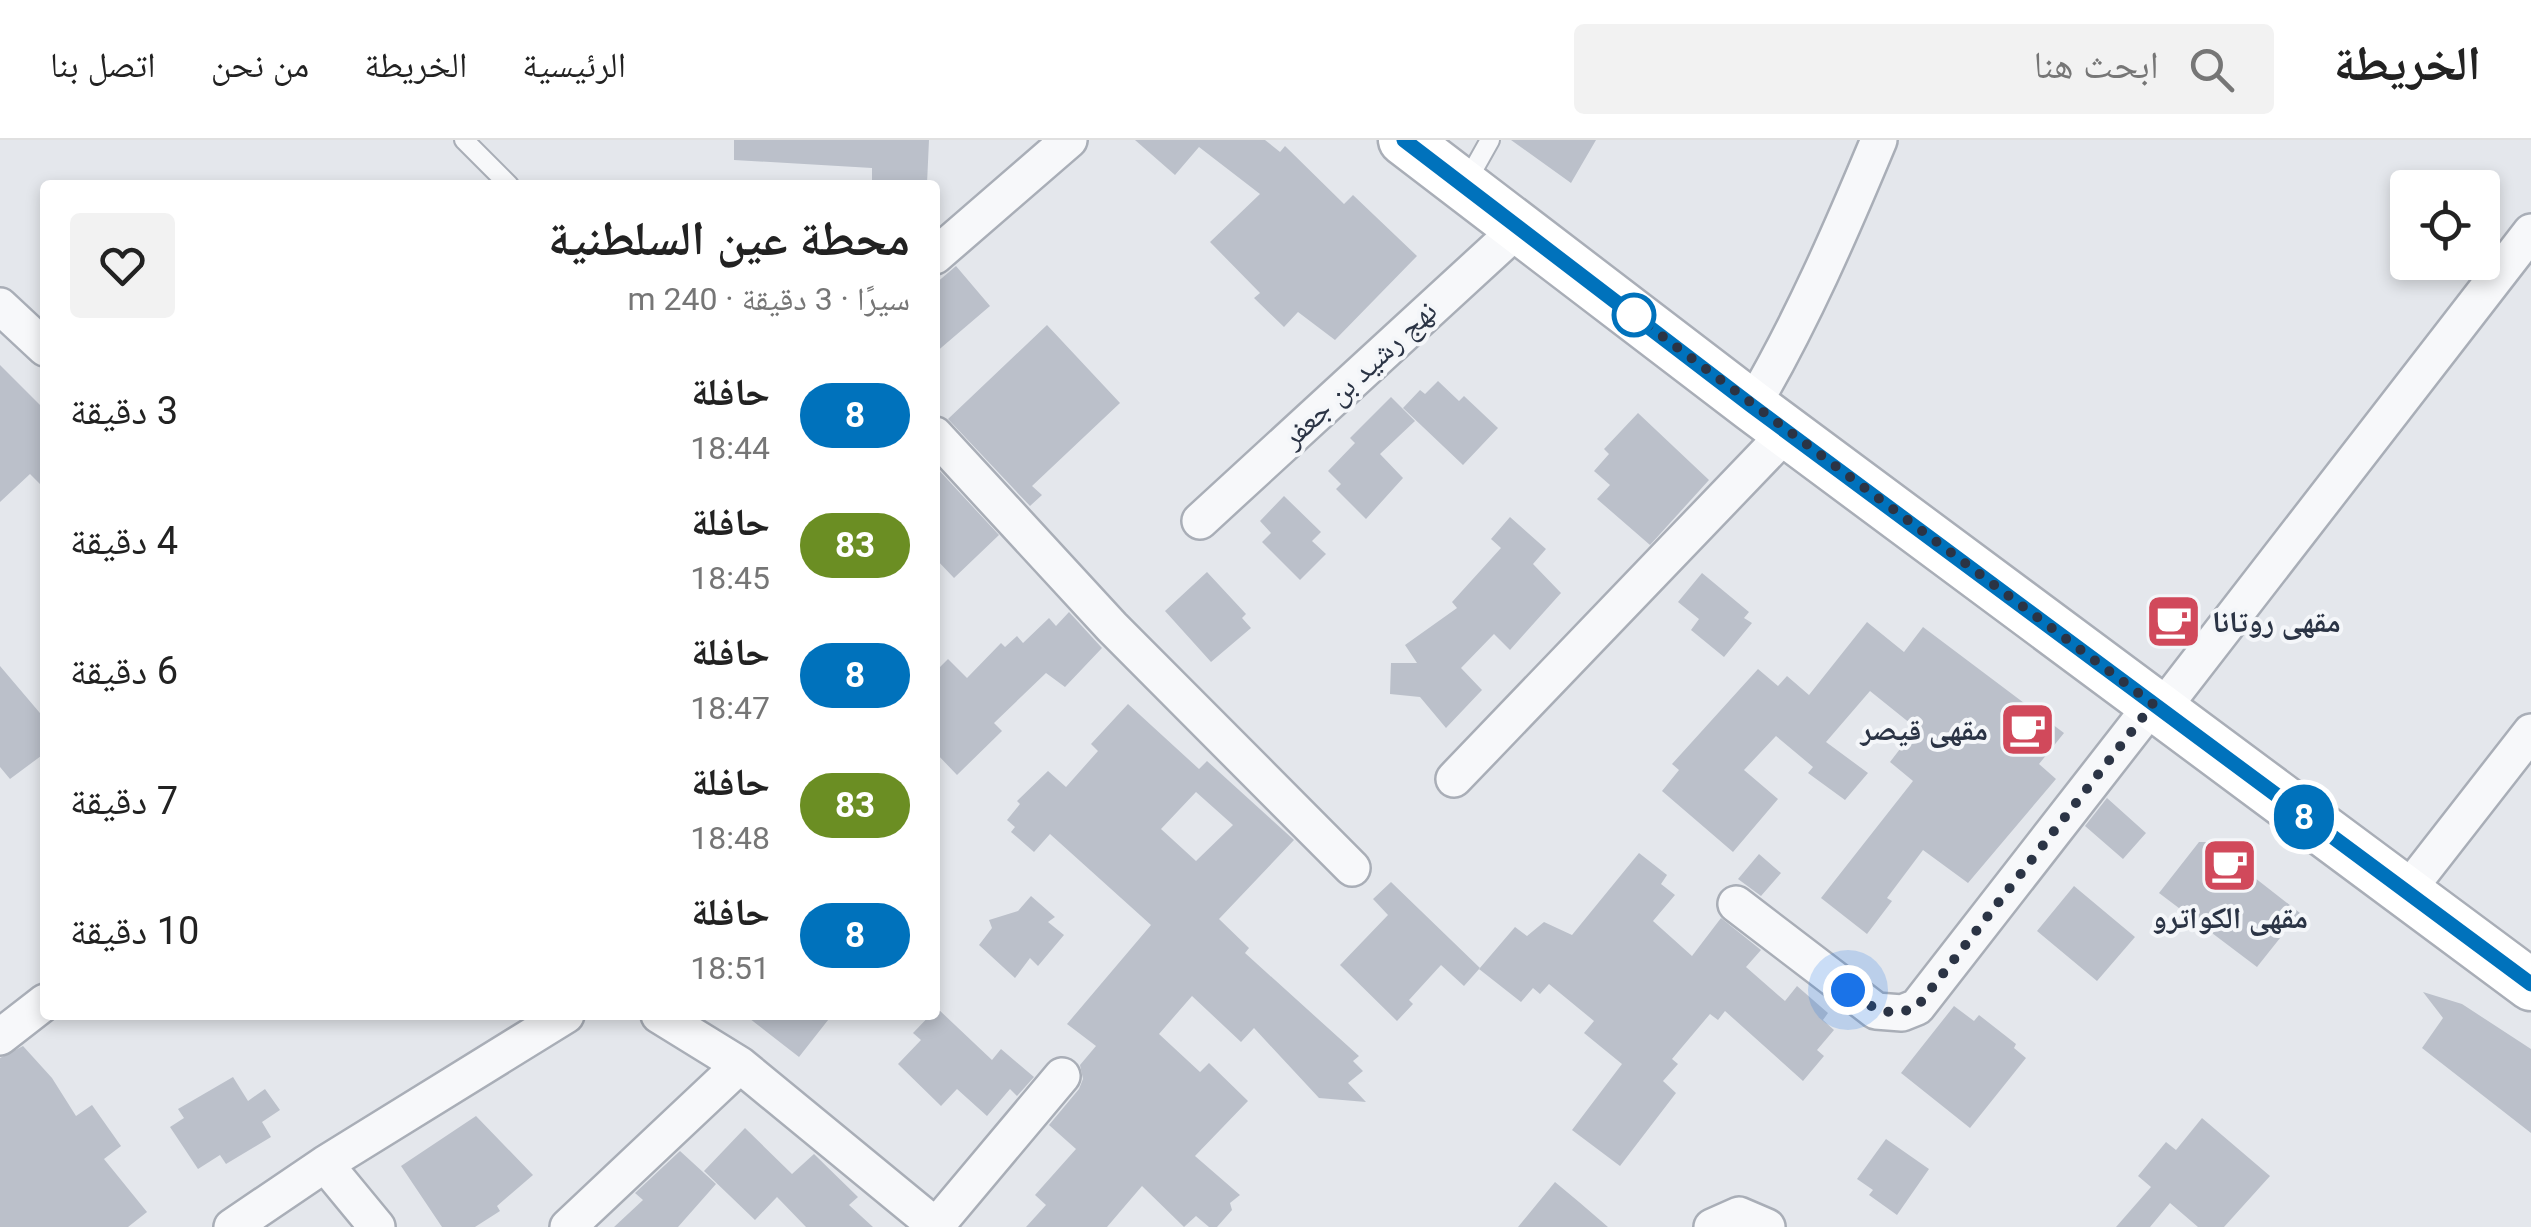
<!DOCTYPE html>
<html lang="ar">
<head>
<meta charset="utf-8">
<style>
  body { margin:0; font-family:Roboto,"Noto Naskh Arabic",sans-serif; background:#f2f2f2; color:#222; direction:rtl; height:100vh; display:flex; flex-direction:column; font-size:38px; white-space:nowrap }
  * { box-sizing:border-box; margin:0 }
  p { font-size:32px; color:#767676 }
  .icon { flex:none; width:55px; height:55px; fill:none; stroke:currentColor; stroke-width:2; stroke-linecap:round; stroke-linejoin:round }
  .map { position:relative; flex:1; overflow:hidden; direction:ltr }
  .sheet { position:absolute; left:40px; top:40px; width:900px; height:840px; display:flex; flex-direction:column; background:#fff; border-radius:10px; box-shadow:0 5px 15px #0003; direction:rtl }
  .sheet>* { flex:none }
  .badge { padding:0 20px; border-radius:32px; font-size:35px; line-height:65px }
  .fabs { position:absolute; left:2390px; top:30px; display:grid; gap:20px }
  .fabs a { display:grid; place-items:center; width:110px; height:110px; border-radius:10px; background:#fff; box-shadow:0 5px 15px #0003; font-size:50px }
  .you { position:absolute; width:50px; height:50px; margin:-25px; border:8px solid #fff; border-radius:50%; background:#1a73e8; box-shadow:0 0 0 15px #1a73e833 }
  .map>.badge { position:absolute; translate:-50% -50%; box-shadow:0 0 0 5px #fff }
  .round { display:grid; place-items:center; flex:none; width:105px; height:105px; border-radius:10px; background:#f2f2f2 }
  .overview { display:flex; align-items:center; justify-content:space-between; height:170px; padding:0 30px }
  h1 { font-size:48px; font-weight:700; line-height:75px }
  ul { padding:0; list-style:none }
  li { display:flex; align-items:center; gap:30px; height:130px; padding:0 30px }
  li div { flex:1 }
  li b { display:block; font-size:38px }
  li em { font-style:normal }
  li .badge { min-width:110px; font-weight:700; text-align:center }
  header { display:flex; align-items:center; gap:60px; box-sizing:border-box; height:140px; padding:0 50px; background:#fff; border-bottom:2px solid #e0e0e0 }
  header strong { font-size:48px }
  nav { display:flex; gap:55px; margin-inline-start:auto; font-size:35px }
  .search { width:700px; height:90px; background:#f2f2f2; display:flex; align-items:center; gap:25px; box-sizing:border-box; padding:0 35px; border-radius:10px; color:#767676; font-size:38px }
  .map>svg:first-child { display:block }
  .building { fill:#bbc0ca; fill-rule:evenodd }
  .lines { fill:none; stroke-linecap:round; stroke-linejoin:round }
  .lane-casing { stroke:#a9aeb7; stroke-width:22 }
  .street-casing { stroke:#a9aeb7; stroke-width:40 }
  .secondary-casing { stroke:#a9aeb7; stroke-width:55 }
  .lane { stroke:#f7f8fa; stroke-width:18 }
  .street { stroke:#f7f8fa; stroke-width:35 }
  .secondary { stroke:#fff; stroke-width:50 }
  .line-casing { stroke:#fff; stroke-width:22 }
  .line { stroke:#0072bc; stroke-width:15 }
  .walk { stroke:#2b3445; stroke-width:10; stroke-dasharray:0 18 }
  .stop-dot { fill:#fff; stroke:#0072bc; stroke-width:5 }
  .labels { text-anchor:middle; stroke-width:8; stroke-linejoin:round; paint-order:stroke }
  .street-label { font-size:30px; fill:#2b3445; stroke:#f4f6f9 }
  .poi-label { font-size:30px; font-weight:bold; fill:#2b3445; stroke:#f4f6f9; text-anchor:start }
</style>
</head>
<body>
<header>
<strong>الخريطة</strong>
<div class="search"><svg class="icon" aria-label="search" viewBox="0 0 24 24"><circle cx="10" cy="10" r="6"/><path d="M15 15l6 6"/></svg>ابحث هنا</div>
<nav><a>الرئيسية</a><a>الخريطة</a><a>من نحن</a><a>اتصل بنا</a></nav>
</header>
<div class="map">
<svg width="2531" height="1087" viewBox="0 0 2531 1087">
  <rect width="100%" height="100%" fill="#e4e7ec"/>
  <path class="building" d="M734,0H929L927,44L872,43V28L734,20Z
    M1135,0H1265L1280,12L1285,6L1344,64L1353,55L1417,116L1335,200L1298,172L1284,187L1254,158L1260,153L1210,102L1260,54L1199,7L1175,35Z
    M1511,0H1596L1571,43Z
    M956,126L990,166L935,213V144Z
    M1047,185L1120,263L1032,346L1042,355L1030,366L948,279Z
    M0,225L45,270V349L30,334L0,362Z
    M1438,241L1459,261L1464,256L1498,288L1463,325L1403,268L1420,250L1425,254Z
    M1391,257L1415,281L1380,314L1403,338L1366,379L1336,349L1341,344L1328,331L1355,303L1350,298Z
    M1638,273L1709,340L1650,405L1597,359L1610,345L1594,331L1609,314L1604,309Z
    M935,326L999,395L954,438L935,418Z
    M1284,356L1321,392L1312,401L1326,414L1300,440L1262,402L1271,393L1260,381Z
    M1510,377L1546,409L1533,424L1561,453L1510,510L1494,494L1461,528L1482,550L1446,588L1420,557L1390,554L1391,523H1417L1405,505L1457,468L1452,462L1501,408L1491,399Z
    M1207,432L1246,474L1242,478L1251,488L1211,522L1165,471Z
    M1702,433L1749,472L1744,478L1752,483L1724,517L1691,490L1699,479L1678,462Z
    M1069,472L1102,508L1065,547L1046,533L994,583L1002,591L957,635L935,612V532L948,519L967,538L1001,503L1005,507L1017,496L1023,503L1049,478L1056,486Z
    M1867,482L1904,512L1923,487L2064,593L2039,624L2056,639L1968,743L1923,710L1887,758L1892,761L1867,794L1821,758L1913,641L1890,622L1916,588L1870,551L1826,602L1868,633L1845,660L1808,633L1813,627L1776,596L1744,630L1778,659L1733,712L1662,651L1679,630L1672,624L1758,529L1778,546L1787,536L1809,555Z
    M0,526L45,579V613L10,639L0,627Z
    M1128,564L1199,629L1207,621L1294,700L1219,779L1249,808L1245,813L1359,916L1353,921L1363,931L1348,943L1366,962L1319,958L1254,888L1241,902L1192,856L1159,894L1200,932L1209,923L1248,961L1195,1016L1240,1055L1230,1063L1232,1070L1217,1087H1209L1196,1076L1184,1087L1142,1046L1107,1087H1026L1046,1065L1035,1055L1076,1009L1049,985L1079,949L1083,939L1080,925L1096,906L1067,884L1151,785L1050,694L1034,712L1011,692L1015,687L1007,680L1020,664L1017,661L1048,631L1066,647L1098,611L1091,604ZM1196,652L1233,685L1196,721L1161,689Z
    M2107,658L2146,693L2123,719L2085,686Z
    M2199,702H2209L2300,773L2257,827L2159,753Z
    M1639,713L1667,735L1661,744L1675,755L1653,781L1692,816L1721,778L1761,810L1746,827L1785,861L1797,846L1828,873L1823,880L1834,890L1817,910L1824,916L1803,941L1725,871L1718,880L1710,874L1672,919L1678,924L1663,941L1676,953L1620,1026L1572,990L1622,924L1584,893L1594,881L1549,844L1540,854L1533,848L1521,862L1479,829L1515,787L1527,796L1544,782L1572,795Z
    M1759,714L1781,733L1761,756L1738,739Z
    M1391,742L1480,828L1464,846L1441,825L1409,860L1413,864L1397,881L1340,825L1388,775L1373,759Z
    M2074,746L2135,797L2097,841L2037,791Z
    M1031,756L1055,777L1048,782L1064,795L1038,826L1030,818L1015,838L979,805L992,788L989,780L1018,771Z
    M2423,852L2462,864L2531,909V993L2422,908L2443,878Z
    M1954,866L1974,881L1979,875L2016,904L2014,908L2026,918L1970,988L1901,933Z
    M937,868L992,920L1001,909L1034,937L1017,956L1010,949L987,976L957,949L941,966L898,924L921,900L913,893Z
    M745,875H832L799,917Z
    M23,906L52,938L76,976L92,965L121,1006L104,1019L147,1072L128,1087H0V918Z
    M233,937L248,961L265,949L280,970L262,982L271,997L226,1024L220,1015L198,1029L170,987L184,978L178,969Z
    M476,976L533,1035L497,1066L500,1071L475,1087H442L401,1026Z
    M2202,978L2270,1036L2224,1087H2198L2170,1063L2150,1087H2116L2151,1047L2138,1036L2166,1002L2176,1010Z
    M745,988L792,1034L814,1014L858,1057L849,1065L873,1087H806L777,1057L755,1080L704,1031Z
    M1886,999L1929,1029L1897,1075L1869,1055L1873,1050L1857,1039Z
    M680,1011L716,1044L678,1087H614L643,1060L635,1053Z
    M1555,1042L1579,1062L1608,1087H1518Z"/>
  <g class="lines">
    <defs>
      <path id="lane" d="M464,0L509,45
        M1467,41L1490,0"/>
      <path id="street" d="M935,116L1069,0
        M0,166L45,208
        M1752,266C1802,181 1841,91 1879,0
        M935,295L1112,487L1352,728
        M1200,381L1519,88
        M2161,570L2531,92
        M1454,639L1787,292
        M2407,751L2531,592
        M1736,764L1876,871L1902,873L1917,867L2153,564
        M659,875L740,925L937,1087
        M0,897L45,862
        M936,1086L1062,936
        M232,1087L325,1024
        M377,1087L325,1024L566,875
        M568,1087L740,925
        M1712,1087L1739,1075L1767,1087"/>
      <path id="secondary" d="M1404,0L1752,266L2531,845"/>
    </defs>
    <use href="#lane" class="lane-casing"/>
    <use href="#street" class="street-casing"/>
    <use href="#secondary" class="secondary-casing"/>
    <use href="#lane" class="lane"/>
    <use href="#street" class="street"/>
    <use href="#secondary" class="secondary"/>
  </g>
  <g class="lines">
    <defs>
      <path id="line" d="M1404,0L1752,266L2531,844"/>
    </defs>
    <use href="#line" class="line-casing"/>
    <use href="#line" class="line"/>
    <path class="walk" d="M1634,175L2153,564L1917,867C1886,879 1872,868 1848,850"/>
  </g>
  <defs>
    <symbol id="cafe-square" viewBox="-11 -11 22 22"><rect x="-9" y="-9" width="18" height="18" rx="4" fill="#d1495b" stroke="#f4f6f9"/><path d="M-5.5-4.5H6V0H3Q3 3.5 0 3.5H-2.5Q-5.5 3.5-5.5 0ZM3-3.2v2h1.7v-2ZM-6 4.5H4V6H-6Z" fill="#fff"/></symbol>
  </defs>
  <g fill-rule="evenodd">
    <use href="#cafe-square" x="2142" y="450" width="63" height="63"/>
    <use href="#cafe-square" x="1996" y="558" width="63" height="63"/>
    <use href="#cafe-square" x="2198" y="694" width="63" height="63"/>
  </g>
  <circle class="stop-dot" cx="1634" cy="175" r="20"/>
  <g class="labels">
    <g class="street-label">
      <text transform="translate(1359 234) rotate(-43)" y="10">نهج رشيد بن جعفر</text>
    </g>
    <g class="poi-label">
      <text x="2212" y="492">مقهى روتانا</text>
      <text x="1988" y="600" text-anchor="end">مقهى قيصر</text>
      <text x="2230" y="788" text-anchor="middle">مقهى الكواترو</text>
    </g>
  </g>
</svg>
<div class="fabs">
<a><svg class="icon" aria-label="locate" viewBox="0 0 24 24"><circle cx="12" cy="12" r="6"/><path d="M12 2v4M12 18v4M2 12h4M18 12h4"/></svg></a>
</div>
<div class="you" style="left:1848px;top:850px"></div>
<b class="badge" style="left:2304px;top:677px;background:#0072bc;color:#fff">8</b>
<section class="sheet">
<div class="overview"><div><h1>محطة عين السلطنية</h1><p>سيرًا · 3 دقيقة · 240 m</p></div><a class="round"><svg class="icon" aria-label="heart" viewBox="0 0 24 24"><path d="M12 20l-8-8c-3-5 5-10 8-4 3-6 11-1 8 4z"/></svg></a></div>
<ul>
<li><span class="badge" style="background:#0072bc;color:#fff">8</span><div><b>حافلة</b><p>18:44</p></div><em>3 دقيقة</em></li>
<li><span class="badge" style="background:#6b8e23;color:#fff">83</span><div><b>حافلة</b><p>18:45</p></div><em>4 دقيقة</em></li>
<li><span class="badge" style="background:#0072bc;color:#fff">8</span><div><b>حافلة</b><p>18:47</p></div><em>6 دقيقة</em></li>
<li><span class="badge" style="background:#6b8e23;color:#fff">83</span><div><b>حافلة</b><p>18:48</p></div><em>7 دقيقة</em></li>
<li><span class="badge" style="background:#0072bc;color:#fff">8</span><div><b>حافلة</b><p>18:51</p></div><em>10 دقيقة</em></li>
</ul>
</section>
</div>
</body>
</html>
